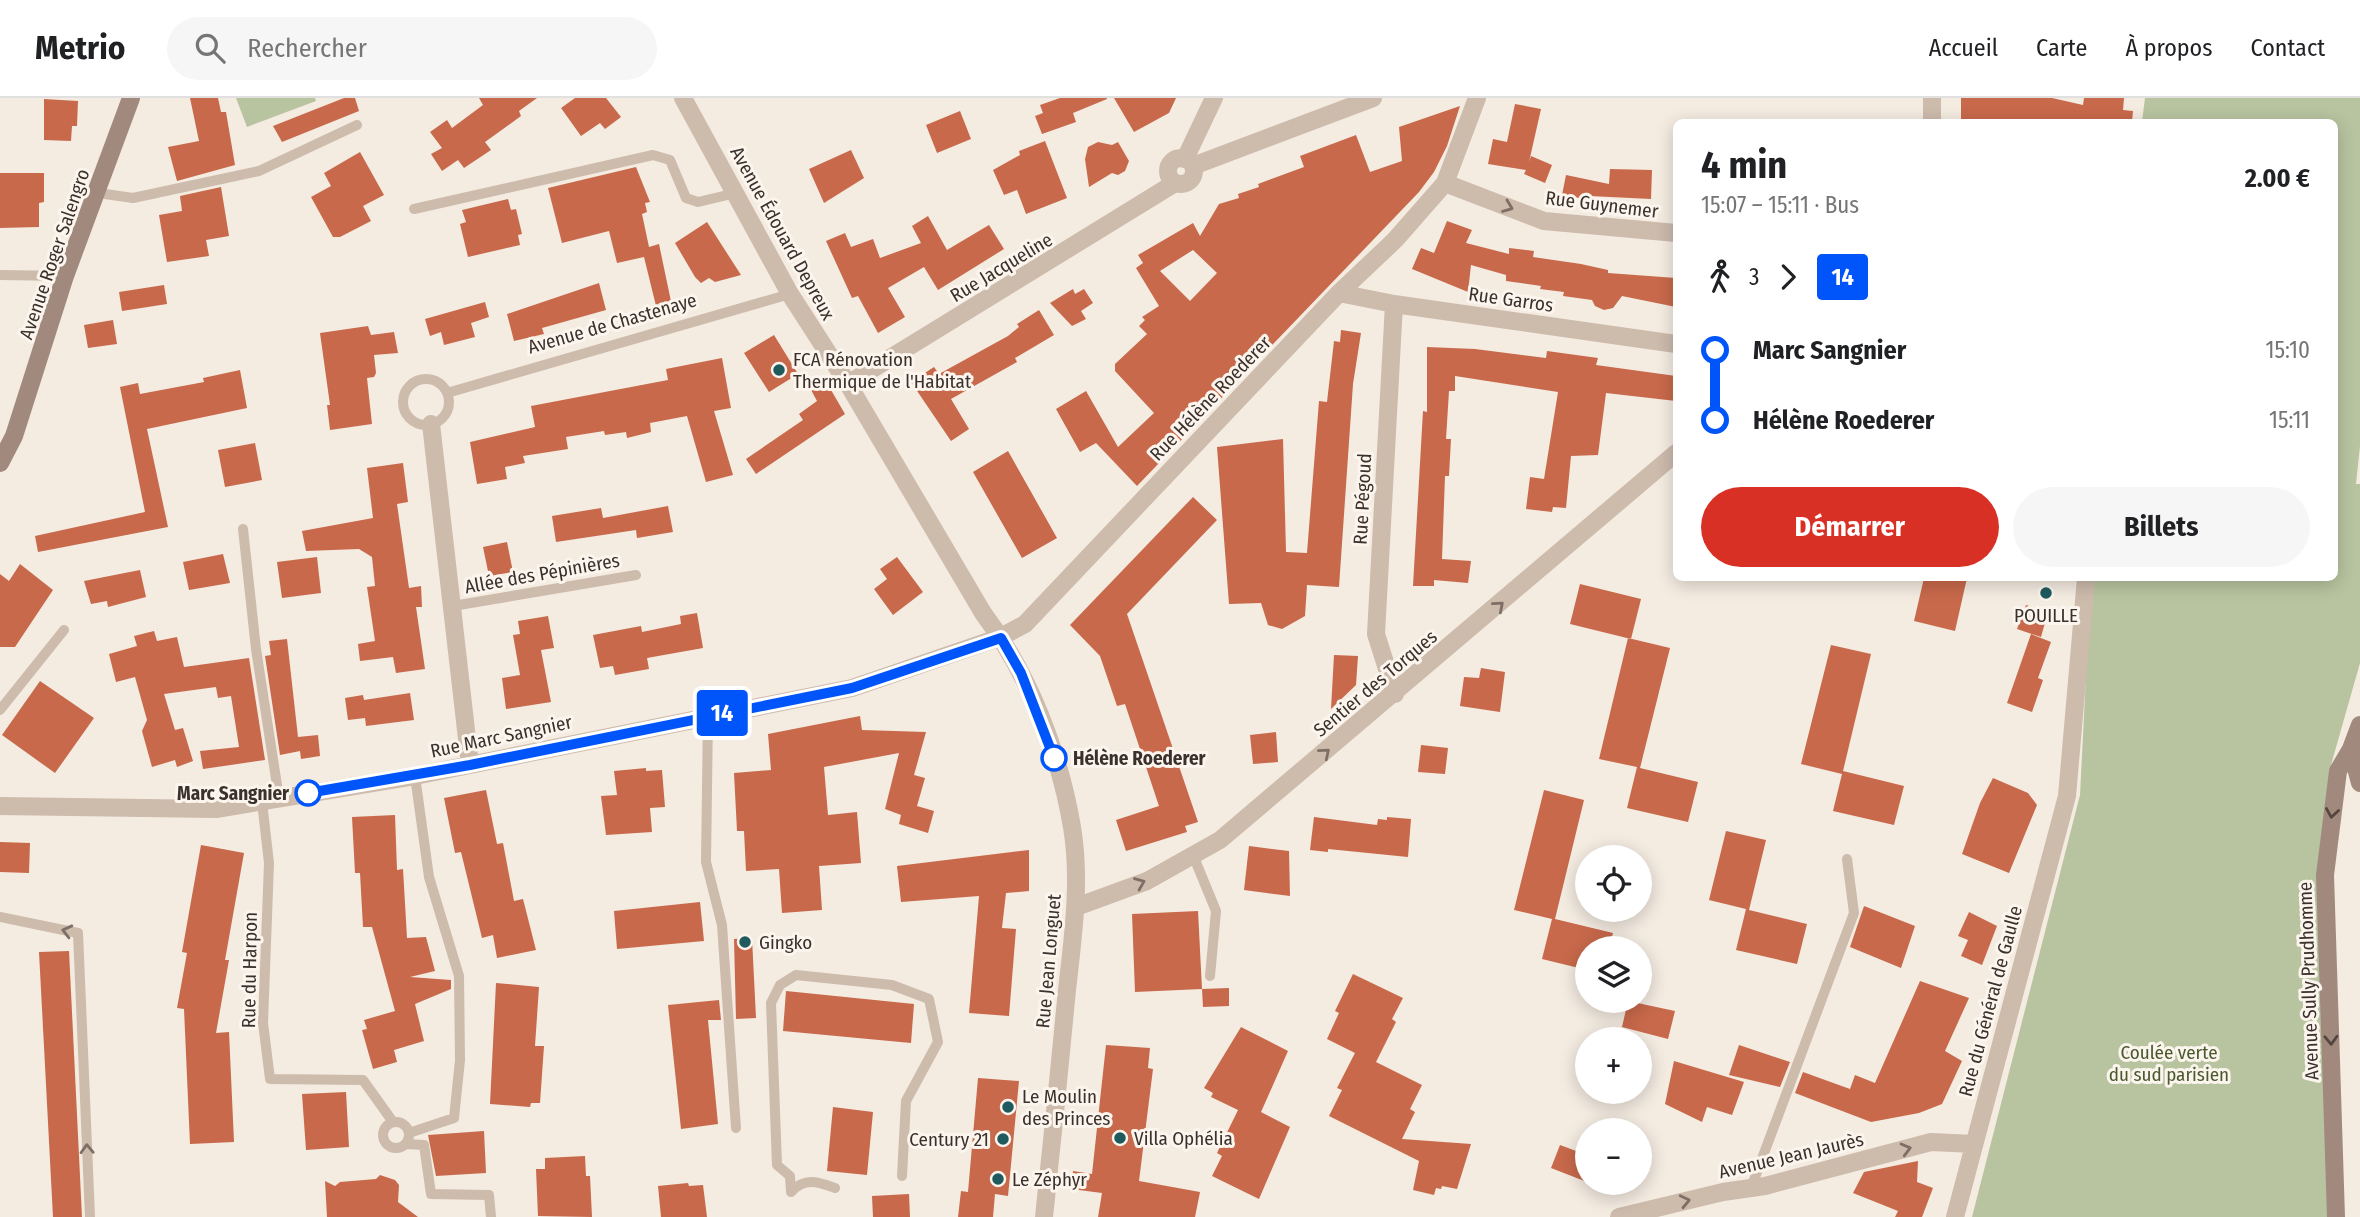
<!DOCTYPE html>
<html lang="fr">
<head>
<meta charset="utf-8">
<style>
  body { margin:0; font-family:"Fira Sans Condensed",sans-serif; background:#f6f6f6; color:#202124; height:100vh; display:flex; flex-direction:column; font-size:26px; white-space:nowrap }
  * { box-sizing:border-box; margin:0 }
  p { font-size:23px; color:#757577 }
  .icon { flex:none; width:38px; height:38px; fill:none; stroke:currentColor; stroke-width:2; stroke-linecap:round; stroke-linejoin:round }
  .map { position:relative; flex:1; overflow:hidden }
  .details { position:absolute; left:1673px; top:21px; width:665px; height:462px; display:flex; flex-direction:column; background:#fff; border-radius:10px; box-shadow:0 4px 18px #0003 }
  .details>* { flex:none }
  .badge { padding:0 14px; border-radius:5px; font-size:24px; line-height:46px }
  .buttons { position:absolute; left:1575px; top:747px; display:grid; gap:14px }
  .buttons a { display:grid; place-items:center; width:77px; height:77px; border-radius:50%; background:#fff; box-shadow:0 4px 18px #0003; font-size:35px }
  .map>.badge { position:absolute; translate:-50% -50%; box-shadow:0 0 0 4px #fff }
  .legs { display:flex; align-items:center; gap:10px; height:77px; padding:0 28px; font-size:23px }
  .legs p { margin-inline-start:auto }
  .head { display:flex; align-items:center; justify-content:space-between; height:119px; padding:0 28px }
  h1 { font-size:38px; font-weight:700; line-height:52px }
  .button { display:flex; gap:14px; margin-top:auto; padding:14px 28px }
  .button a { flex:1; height:80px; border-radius:42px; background:#d93025; color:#fff; font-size:28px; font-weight:700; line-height:80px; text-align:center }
  .button a+a { background:#f6f6f6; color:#202124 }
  ul { padding:0 28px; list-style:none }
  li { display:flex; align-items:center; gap:24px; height:70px; font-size:26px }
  li i { display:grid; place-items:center; width:10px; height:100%; margin:0 9px; background:currentColor }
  li i::after { content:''; width:18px; height:18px; margin:-9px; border:5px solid; border-radius:50%; background:#fff }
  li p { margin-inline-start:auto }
  li:first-child i { background:linear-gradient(#0000 50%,currentColor 0) }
  li:last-child i { background:linear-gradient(currentColor 50%,#0000 0) }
  header { display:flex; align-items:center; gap:42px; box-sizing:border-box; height:98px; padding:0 35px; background:#fff; border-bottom:2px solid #e0e0e0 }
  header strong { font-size:33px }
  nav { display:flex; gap:38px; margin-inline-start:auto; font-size:24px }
  .search { width:490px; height:63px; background:#f6f6f6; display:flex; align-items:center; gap:18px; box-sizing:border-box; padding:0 24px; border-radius:38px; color:#757577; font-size:26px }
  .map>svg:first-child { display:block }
  .green { fill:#b8c4a0 }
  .building { fill:#c8694b; fill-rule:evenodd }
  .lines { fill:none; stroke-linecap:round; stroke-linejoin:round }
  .service { stroke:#cdbbac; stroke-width:10 }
  .minor { stroke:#cdbbac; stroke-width:18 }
  .tertiary { stroke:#cdbbac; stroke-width:18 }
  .secondary { stroke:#a18a7d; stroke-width:18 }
  .oneway { stroke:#7d6f65 }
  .oneway2 { stroke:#544640 }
  .line-1-casing { stroke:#fff; stroke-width:16 }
  .line-1 { stroke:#0055fa; stroke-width:10 }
  .poi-dot { fill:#1f5a5e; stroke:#fbf5ee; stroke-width:2.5 }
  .stop-1-dot { fill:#fff; stroke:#0055fa; stroke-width:3.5 }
  .labels { text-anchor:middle; stroke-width:6; stroke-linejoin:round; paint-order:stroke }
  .street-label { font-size:19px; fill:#3b302b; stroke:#fbf5ee }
  .poi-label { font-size:19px; fill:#3b302b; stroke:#fbf5ee; text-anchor:start }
  .stop-label { font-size:19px; font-weight:bold; fill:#3b302b; stroke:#fbf5ee; text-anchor:start }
  .park-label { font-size:19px; fill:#4a5a2e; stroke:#fbf5ee }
</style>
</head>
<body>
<header>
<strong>Metrio</strong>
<div class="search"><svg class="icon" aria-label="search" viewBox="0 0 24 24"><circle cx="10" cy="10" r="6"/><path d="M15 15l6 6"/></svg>Rechercher</div>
<nav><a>Accueil</a><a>Carte</a><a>À propos</a><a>Contact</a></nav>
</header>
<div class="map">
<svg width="2360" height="1119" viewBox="0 0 2360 1119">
  <rect width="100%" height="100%" fill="#f4ebe1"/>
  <path class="green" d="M236,0H315L316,3L247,29Z
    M2145,0H2360V348L2356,386H2360V565L2331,667L2318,764L2328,1119H1972L2080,697L2091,480H2334V24H2142Z"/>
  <path class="building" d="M190,0H218L221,14H226L235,67L177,83L168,49L199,43Z
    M344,0H355L359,13L282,44L273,28Z
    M479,0H537L519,13L521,18L485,44L491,52L464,70L458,62L442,73L431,56L442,50L430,34L447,22L452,30L483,7Z
    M575,0H606L621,19L605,31L600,25L581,38L561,10Z
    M1060,0H1107V1L1073,15L1076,24L1042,36L1035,18L1043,15L1040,7Z
    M1114,0H1176L1169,15L1134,34Z
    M1961,0H2052L2083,7L2084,0H2124L2123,12L2133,13L2132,24H1961Z
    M44,1L78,3L77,28H72L71,43L44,42Z
    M1515,6L1541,11L1529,64L1531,58L1552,67L1545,85L1524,76L1526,72L1488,66L1493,41L1507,44Z
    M1460,8L1447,48L1434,74L1419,94L1137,388L1096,345L1080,354L1056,311L1086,293L1118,349L1154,315L1115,273V266L1147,236L1139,228L1145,222L1142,219L1159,208L1136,170L1143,165L1138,157L1193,125L1200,138L1219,106L1239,100L1238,96L1259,89L1258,86L1304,69L1300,58L1356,37L1370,74L1402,63L1399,29ZM1193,152L1217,175L1190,203L1160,173Z
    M960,13L971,41L937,55L926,27Z
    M1045,43L1067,100L1026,116L1017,92L1004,97L993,72L1020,57L1019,53Z
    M1098,44L1112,47L1118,44L1129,63L1125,73L1118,77L1112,75L1089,89L1085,61L1088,49Z
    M851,52L864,80L824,105L809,71Z
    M360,54L384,97L363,108L371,123L340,139H333L311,99L331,88L324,75Z
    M636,69L650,104L645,105L647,114L642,116L649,149L659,146L673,213L658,216L644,159L617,165L609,133L562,145L548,90Z
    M1610,71L1652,72L1651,101L1590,98V102L1562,97L1566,77L1609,86Z
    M0,75H44V104L39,105V129L0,130Z
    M221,89L229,138L206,142L209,158L167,164L159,117L182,113L180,98Z
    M508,101L511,112L516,111L522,136L518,137L520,147L468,159L460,126L466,124L462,112Z
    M928,118L947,152L989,127L1004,151L938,192L924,169L888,190L905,219L878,235L858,198L852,200L826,143L845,135L851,149L873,141L880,160L921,145L912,128Z
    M1447,123L1472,132L1466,145L1509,156V150L1534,153L1533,159L1581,166L1608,172V175L1676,180V209L1622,198L1613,210L1604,212L1595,208L1592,202L1563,198L1564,194L1540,191L1541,188L1506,183V177L1471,167L1468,194L1412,171L1421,150L1434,155Z
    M707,124L741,177L715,184L709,180L701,185L695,179L675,145Z
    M599,185L606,212L542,230L544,236L514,243L507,216Z
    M164,187L167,206L122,213L119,194Z
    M1073,191L1075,196L1084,191L1093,205L1081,213L1086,221L1072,228L1050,205Z
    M485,204L489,219L471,225L475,239L444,247L441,234L430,238L425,221Z
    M1039,212L1054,237L1015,260L1017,264L951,301L969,331L951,343L911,284L934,269L939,276L1008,238L1019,229L1017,226Z
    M113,222L117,246L88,250L84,227Z
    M368,228L371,237L394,234L398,255L374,257L376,275L374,279L367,280L372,326L330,332L327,307H330L320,235Z
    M1341,232L1361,235L1353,286L1339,489L1307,487L1305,518L1282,531L1268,527L1261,505L1229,506L1217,349L1283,341L1286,454L1307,455L1319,303L1327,304L1334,243L1340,244Z
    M774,237L798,276L769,294L744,255Z
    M1427,249L1475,251L1546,260L1547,253L1598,260L1596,267L1676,278V303L1606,295L1598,357L1571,358L1566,410L1553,409L1552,414L1526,411L1530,379L1544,381L1558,294L1455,278V293H1449L1446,341H1451L1449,378H1445L1442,461L1471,463L1468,485L1434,482V488H1413L1423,313L1427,314Z
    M722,260L731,310L714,313L733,377L706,384L687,318L650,325L651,334L627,340L626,334L605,337L604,333L566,339L568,351L523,358L525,365L505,369L507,381L477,386L470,344L535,329L531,308L668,282L666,271Z
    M240,272L247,310L147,331L168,429L38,454L35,438L145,414L120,289L138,285L140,296L204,284L203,280Z
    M824,280L845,316L756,376L746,361L803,322L799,316L817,303L810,290Z
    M255,345L262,382L225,389L218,352Z
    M1008,353L1057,440L1022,460L973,374Z
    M403,365L408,404L397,406L409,490L421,488L422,509H416L425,571L396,575L393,559L360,563L358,546L375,543L367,489L375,488L372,459L359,451L306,453L302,433L373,420L367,370Z
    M1193,399L1217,422L1127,516L1198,724L1185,728L1187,734L1126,753L1116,722L1159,708L1125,606L1117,608L1100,558L1070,527Z
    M668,408L673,434L637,440L636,432L556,444L552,418L601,410L603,420Z
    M507,444L513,474L489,478L483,449Z
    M223,456L230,485L189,492L183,464Z
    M317,459L321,495L282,500L277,464Z
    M897,459L923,494L893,517L874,491L887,481L880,471Z
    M20,466L53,492L15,549H0V476L9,483Z
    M140,472L146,499L108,509L107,503L91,506L84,483Z
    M1924,480H1967L1955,533L1914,523Z
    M1580,486L1641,501L1631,541L1570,526Z
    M2026,507L2048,514L2041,539L2017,531Z
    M697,515L703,550L647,560L649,571L615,577L613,568L600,570L593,537L641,528L642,534L681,526L680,518Z
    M548,518L554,550L541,552L551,604L506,611L502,580L520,577L513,537L520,536L518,523Z
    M154,533L157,543L177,539L184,569L249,560L265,662L203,671L200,653L239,649L231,598L218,600L216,589L164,596L175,632L183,630L193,663L177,669L175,662L152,669L142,633L147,622L135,579L116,584L109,556L137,548L134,538Z
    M2031,536L2051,544L2038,580L2043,582L2032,614L2007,605Z
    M1628,540L1670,550L1640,670L1698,684L1688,724L1627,710L1637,669L1599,661Z
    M287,541L298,639L318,637L320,658L301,661L300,653L280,657L265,558L271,557L269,543Z
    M1831,547L1871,556L1843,673L1904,688L1894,727L1833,713L1842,676L1801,666Z
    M1334,557L1358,558L1356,587L1331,611Z
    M1481,570L1505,574L1500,614L1460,608L1464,579L1479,580Z
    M40,583L94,620L55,675L2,637Z
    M410,595L414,622L366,628L365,620L348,622L345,600L363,597L364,602Z
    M860,618L862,632L926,634L914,677L925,680L917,708L934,713L928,735L899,726L901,717L885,711L899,655L824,669L828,717L857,714L861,765L819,768L822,812L782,815L779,771L746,773L744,733H737L734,675L771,672L768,636Z
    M1276,634L1278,664L1253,666L1250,637Z
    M1421,647L1448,650L1445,676L1418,674Z
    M646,670V673L662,672L665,709L650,710L652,734L606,737L601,698L617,697L614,673Z
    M1993,680L2028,695L2037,707L2009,775L1962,756L1980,705Z
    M486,692L497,746L503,745L514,803L523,801L536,852L497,860L493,837L482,840L461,754L455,755L444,700Z
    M1544,692L1584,702L1555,821L1613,835L1609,850H1587V872L1542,861L1552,821L1514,812Z
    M395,717L397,772L403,771L407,840L426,839L435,873L410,879L451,882V891L415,906L424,943L394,952L397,964L373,971L362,932L367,931L364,922L395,913L372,829H363L360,775H355L352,719Z
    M1314,719L1377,727L1378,721L1387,722V719L1411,721L1408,759L1328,751V754L1310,752Z
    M1726,733L1766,742L1749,812L1807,826L1797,866L1736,852L1746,811L1709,802Z
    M0,744L30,745L29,775L0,774Z
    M201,747L244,755L225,862H229L216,935L229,934L234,1044L190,1046L184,911L177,910L187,855L182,854Z
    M1249,748L1289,753L1290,798L1244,792Z
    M1029,752V793L1006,795L1002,830L1016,831L1009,918L969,915L979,798L901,804L897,768Z
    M700,804L704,843L617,851L614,813Z
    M1864,808L1915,828L1901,870L1850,849Z
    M1198,813L1202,891L1135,894L1132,816Z
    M1969,814L1997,828L1982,867L1961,858L1968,842L1958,838Z
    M752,840L756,920L736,921L734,841Z
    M69,853L82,1119H53L39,854Z
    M1353,876L1403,900L1392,921L1396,924L1376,964L1422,987L1410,1011L1415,1014L1402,1041L1471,1046L1457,1091L1442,1088L1441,1091L1436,1090L1434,1097L1413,1092L1419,1063L1329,1018L1342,992L1337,990L1355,955L1327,941L1339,915L1335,913Z
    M1920,883L1969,900L1945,953L1962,963L1942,1006L1919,1015L1871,1024L1795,995L1803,974L1850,991L1855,977L1875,985Z
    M496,885L539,889L535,948H544L540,1005H531L530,1009L490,1006Z
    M1229,890V908L1203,909L1202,891Z
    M786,893L914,906L911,945L783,933Z
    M719,902L721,922H708L718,1026L681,1031L668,907Z
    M1628,903L1675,913L1668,941L1622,929Z
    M1241,929L1288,953L1261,1014L1290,1029L1259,1101L1212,1078L1222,1058L1217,1055L1238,1012L1211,999L1213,995L1204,990Z
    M1106,947L1150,950L1148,970L1153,971L1139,1083L1200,1094L1195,1119H1098L1102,1095L1071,1091L1073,1073L1092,1076Z
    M1739,947L1790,964L1780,989L1729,977Z
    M1674,963L1744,984L1732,1017L1707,1009L1702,1024L1665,1006Z
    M978,980L1019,983L1008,1098L995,1096L993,1119H958L961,1093L968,1094Z
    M346,994L349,1049L306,1052L302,996Z
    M833,1009L873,1014L867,1077L827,1073Z
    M484,1033L486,1075L436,1078L428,1037Z
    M1560,1047L1587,1057V1084L1551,1070Z
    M585,1058L586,1078H590L592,1119L538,1118L536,1071H545V1060Z
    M1918,1063L1917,1084L1933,1090L1922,1119H1895L1898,1113L1853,1095L1864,1074Z
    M380,1077L395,1082L399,1087L398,1104L418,1119H327L325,1083L335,1088L340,1084L376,1081Z
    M688,1085L689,1088L703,1087L707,1119H661L658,1088Z
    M909,1096L910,1119H873L872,1098Z"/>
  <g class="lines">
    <path class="service" d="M98,95L133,100L259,73L357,27
      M414,111L653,57L670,62L686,100L698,104L736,95
      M0,177L65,178
      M403 304a23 23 0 1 1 46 0a23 23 0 1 1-46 0Z
      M447,295L790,196
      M243,431L256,551L279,700
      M453,508L636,477
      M0,612L64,532
      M708,618L706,764L722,827L736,1030
      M262,704L269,765L263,925L270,981L363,982L393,1024
      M1193,757L1216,813L1210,878
      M0,819L78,835L90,1119
      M383 1037a13 13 0 1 1 26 0a13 13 0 1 1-26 0Z
      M409,1035L454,1020L460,962L459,878L429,779L415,678
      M406,1046L424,1047L431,1096L489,1097L491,1119
      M1751,1090L1854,815L1847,761
      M791,1094L790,1078L777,1067L771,905L780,887L796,877L892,887L929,901L938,944L906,1003L902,1078
      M791,1094C805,1079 818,1084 835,1090"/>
    <path class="minor" d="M1932,0V24
      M1168 73a13 13 0 1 1 26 0a13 13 0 1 1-26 0Z
      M1185,61L1214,0
      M1193,68L1373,0
      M1445,85L1544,123L1676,135
      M1339,195L1394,206L1676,246
      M1394,206L1376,536L1395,596
      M848,286L1175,85
      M431,326L470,667
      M0,708L216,711L415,678L852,590L1001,539L1025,526L1339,195L1395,142L1445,85L1477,0
      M1076,809L1147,783L1220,742L1676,355
      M1619,1119L1723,1094L1765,1088L1931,1044L1974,1046
      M1955,1119L2067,698L2086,480"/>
    <path class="tertiary" d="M683,0L790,196L848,286L983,515C1029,576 1059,653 1072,729C1081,783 1073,838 1067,892C1060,968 1052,1043 1044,1119"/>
    <path class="secondary" d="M0,365L14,338L65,178L131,0
      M2351,651L2360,685
      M2336,1119L2325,777L2338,673L2351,651L2360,627"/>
  </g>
  <defs><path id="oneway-chevron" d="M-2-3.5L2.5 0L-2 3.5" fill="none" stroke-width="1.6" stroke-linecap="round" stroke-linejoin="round" transform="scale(1.75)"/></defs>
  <g class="oneway">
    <use href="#oneway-chevron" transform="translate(1508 109) rotate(21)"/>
    <use href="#oneway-chevron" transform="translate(1499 508) rotate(-41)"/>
    <use href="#oneway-chevron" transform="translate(1325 655) rotate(-40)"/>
    <use href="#oneway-chevron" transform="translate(1140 785) rotate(-22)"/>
    <use href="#oneway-chevron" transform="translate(67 833) rotate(-166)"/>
    <use href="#oneway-chevron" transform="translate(87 1051) rotate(-92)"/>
    <use href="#oneway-chevron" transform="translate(1906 1051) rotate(-15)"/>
    <use href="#oneway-chevron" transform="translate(1685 1103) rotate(-13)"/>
  </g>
  <g class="oneway2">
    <use href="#oneway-chevron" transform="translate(2332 715) rotate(99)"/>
    <use href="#oneway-chevron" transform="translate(2331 942) rotate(88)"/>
  </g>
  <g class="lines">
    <defs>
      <path id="line-1" d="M308,695L470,667L852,590L1001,540L1021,575L1054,660"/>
    </defs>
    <use href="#line-1" class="line-1-casing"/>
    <use href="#line-1" class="line-1"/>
  </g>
  <g class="poi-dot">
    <circle cx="779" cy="272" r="7"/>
    <circle cx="2046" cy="495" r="7"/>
    <circle cx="745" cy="844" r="7"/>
    <circle cx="1008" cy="1009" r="7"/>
    <circle cx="1120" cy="1040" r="7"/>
    <circle cx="1003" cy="1041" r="7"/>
    <circle cx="998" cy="1081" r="7"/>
  </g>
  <g class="stop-1-dot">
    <circle cx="1054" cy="660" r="12"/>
    <circle cx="308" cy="695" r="12"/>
  </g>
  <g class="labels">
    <g class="street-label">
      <text transform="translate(1602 106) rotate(7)" y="7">Rue Guynemer</text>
      <text transform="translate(783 135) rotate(61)" y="7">Avenue Édouard Depreux</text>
      <text transform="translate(54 156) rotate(-71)" y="7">Avenue Roger Salengro</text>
      <text transform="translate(1001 169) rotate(-31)" y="7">Rue Jacqueline</text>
      <text transform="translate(1511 201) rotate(8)" y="7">Rue Garros</text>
      <text transform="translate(612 225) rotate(-16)" y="7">Avenue de Chastenaye</text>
      <text transform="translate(1210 300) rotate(-46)" y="7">Rue Hélène Roederer</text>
      <text transform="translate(1362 401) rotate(-87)" y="7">Rue Pégoud</text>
      <text transform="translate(542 475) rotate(-10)" y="7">Allée des Pépinières</text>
      <text transform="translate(1375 585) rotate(-40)" y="7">Sentier des Torques</text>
      <text transform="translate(501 638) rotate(-12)" y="7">Rue Marc Sangnier</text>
      <text transform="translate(1048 863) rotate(-85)" y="7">Rue Jean Longuet</text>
      <text transform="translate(249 872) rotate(-89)" y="7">Rue du Harpon</text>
      <text transform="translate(2308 883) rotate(-92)" y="7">Avenue Sully Prudhomme</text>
      <text transform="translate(1990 903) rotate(-75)" y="7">Rue du Général de Gaulle</text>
      <text transform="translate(1791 1057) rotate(-13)" y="7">Avenue Jean Jaurès</text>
    </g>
    <g class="poi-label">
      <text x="793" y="268">FCA Rénovation<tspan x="793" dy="22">Thermique de l'Habitat</tspan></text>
      <text x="2046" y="524" text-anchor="middle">POUILLE</text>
      <text x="759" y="851">Gingko</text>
      <text x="1022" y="1005">Le Moulin<tspan x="1022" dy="22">des Princes</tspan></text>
      <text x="1134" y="1047">Villa Ophélia</text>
      <text x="989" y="1048" text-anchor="end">Century 21</text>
      <text x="1012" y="1088">Le Zéphyr</text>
    </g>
    <g class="stop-label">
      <text x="1073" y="667">Hélène Roederer</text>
      <text x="289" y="702" text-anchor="end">Marc Sangnier</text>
    </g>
    <g class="park-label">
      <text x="2169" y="961">Coulée verte<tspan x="2169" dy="22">du sud parisien</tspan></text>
    </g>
  </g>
</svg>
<div class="buttons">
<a><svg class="icon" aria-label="locate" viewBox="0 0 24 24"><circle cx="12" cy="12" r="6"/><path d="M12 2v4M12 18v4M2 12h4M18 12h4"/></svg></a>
<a><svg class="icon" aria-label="layers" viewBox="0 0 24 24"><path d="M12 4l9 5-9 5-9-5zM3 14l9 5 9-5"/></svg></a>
<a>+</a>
<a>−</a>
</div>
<b class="badge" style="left:722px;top:615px;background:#0055fa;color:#fff">14</b>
<section class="details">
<div class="head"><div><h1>4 min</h1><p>15:07 – 15:11 · Bus</p></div><b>2.00 €</b></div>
<div class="legs"><svg class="icon" aria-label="walk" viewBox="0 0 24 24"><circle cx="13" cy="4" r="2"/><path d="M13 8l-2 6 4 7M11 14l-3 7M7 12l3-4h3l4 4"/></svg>3<svg class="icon" aria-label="forward" viewBox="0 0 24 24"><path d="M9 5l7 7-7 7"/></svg><b class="badge" style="background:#0055fa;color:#fff">14</b></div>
<ul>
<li><i style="color:#0055fa"></i><b>Marc Sangnier</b><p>15:10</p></li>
<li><i style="color:#0055fa"></i><b>Hélène Roederer</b><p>15:11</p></li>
</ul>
<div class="button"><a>Démarrer</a><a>Billets</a></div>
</section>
</div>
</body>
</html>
